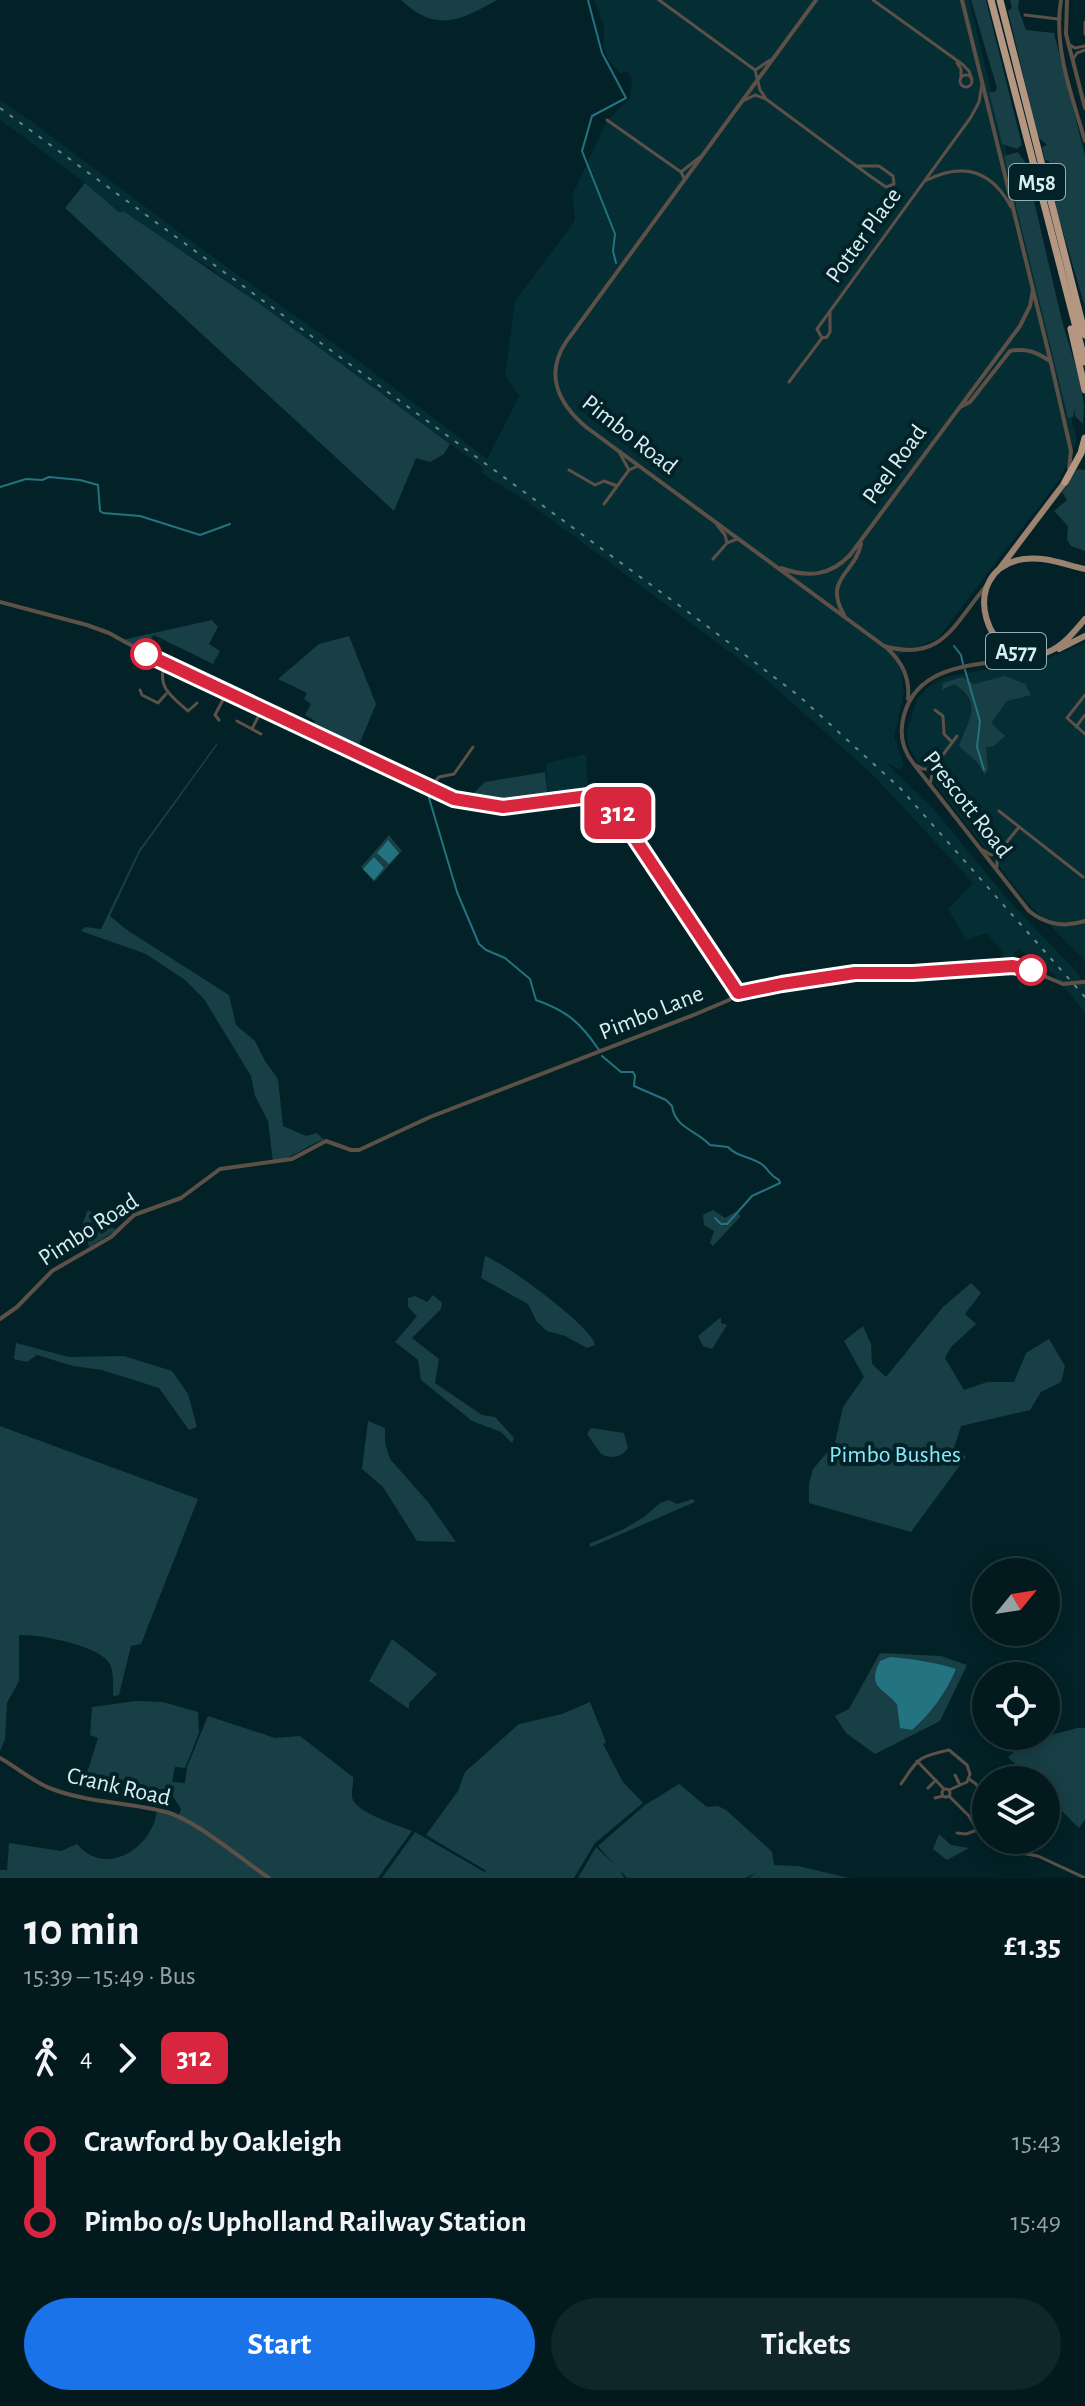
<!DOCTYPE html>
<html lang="en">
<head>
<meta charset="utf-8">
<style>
  body { margin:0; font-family:"Alegreya Sans",sans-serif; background:#10272a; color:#f1f3f6; height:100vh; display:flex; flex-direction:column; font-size:30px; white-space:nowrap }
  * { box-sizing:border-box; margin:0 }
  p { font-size:26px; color:#96a1a4 }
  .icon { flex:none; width:44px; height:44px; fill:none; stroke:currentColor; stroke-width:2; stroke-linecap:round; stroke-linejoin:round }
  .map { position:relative; height:1878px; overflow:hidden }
  .panel { display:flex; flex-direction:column; background:#021a1d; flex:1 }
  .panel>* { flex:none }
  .badge { padding:0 16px; border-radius:12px; font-size:28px; line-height:52px }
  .needle { width:52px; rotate:60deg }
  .buttons { position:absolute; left:972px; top:1558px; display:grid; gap:16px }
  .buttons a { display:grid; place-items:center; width:88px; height:88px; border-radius:50%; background:#021a1d; box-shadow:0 4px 20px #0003,0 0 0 2px #23383b; font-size:40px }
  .map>.badge { position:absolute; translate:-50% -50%; box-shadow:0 0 0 4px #fff }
  .legs { display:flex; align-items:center; gap:12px; height:88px; padding:0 24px; font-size:26px }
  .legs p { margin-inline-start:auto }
  .head { display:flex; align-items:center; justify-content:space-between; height:136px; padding:0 24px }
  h1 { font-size:44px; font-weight:600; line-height:60px }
  .button { display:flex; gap:16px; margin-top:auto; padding:16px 24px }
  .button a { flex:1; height:92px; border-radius:48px; background:#1a73e8; color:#fff; font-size:32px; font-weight:600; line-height:92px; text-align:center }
  .button a+a { background:#10272a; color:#f1f3f6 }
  ul { padding:0 24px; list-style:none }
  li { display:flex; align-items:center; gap:28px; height:80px; font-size:30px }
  li i { display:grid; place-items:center; width:12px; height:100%; margin:0 10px; background:currentColor }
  li i::after { content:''; width:20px; height:20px; margin:-10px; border:6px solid; border-radius:50%; background:#021a1d }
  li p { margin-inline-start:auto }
  li:first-child i { background:linear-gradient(#0000 50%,currentColor 0) }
  li:last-child i { background:linear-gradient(currentColor 50%,#0000 0) }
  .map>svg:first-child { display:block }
  .built { fill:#042d34 }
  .green { fill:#183f46 }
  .water { fill:#247380 }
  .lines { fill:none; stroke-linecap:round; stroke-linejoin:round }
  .stream { stroke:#247380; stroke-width:2 }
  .minor { stroke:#5c5047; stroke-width:3 }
  .tertiary { stroke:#5c5047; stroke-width:4 }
  .primary { stroke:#9b8370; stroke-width:6 }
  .motorway { stroke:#b59781; stroke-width:7 }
  .rail { stroke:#6a858a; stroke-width:2; stroke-dasharray:4 8; stroke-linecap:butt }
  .tertiary-bridge { stroke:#5c5047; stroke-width:4 }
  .line-1-casing { stroke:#fff; stroke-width:18 }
  .line-1 { stroke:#d7263d; stroke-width:12 }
  .stop-1-dot { fill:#fff; stroke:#d7263d; stroke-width:4 }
  .labels { text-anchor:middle; stroke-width:8; stroke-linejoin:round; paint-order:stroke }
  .shield { fill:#022227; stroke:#98b1b6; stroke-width:2 }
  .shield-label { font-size:22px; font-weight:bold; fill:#d8eef3 }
  .street-label { font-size:24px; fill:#d8eef3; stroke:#022227 }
  .park-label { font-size:24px; fill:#89eafc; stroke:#022227 }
</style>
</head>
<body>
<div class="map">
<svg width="1085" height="1878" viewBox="0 0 1085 1878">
  <rect width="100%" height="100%" fill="#022227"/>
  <path class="built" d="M594,0H969L1077,440L1060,479L938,638L899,655L904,692L894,737L904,764L900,770L885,762L934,809L1009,901L1077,972L1085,985V1013L1036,953L1029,958L1020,948L1014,952L1016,964H1004L1003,953L987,933L966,940L948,909L973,883L874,776L762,676L526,501L481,473L483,468L260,304L208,267L120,213L85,183L0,120V100L31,121L195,244L371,370L487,459L519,396L505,376L515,301L575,220L572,196L607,120L630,98L632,78L627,72L620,73L609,61L603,47L604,27Z
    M1085,643V961L1027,902L915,758L908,744L907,731L917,699L928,687L936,682L947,677L982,670L1036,663Z
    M586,754L588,789L548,801L546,763Z"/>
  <path class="green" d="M401,0H497C460,21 436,33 401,0Z
    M971,0H986L1022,145L1017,149L1002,144L989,92H995L997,88Z
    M1010,0H1019L1018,8L1026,30L1054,33L1085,156V307L1056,208L1049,161L1045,160L1042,147L1047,145L1038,137L1008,11L1012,8Z
    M1018,152L1025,162L1062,321L1080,381L1084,405L1083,424L1075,416V408L1073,417L1068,418L1004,156Z
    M85,183L120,213L123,211L260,304L450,444L444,454L430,462L416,458L394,511L65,208Z
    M1079,469L1085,470V551L1071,546L1067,540L1068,526L1054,511L1067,500L1062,492L1069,483L1067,480L1073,472Z
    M212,620L218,627L209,644L220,651L213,664L154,635L141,650L122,640Z
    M349,636L376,704L356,752L311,731L315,721L305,715L311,704L304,699L307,693L278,679L319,644Z
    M1005,676L1025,684L1031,695L1007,701L991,723L1005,736L994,746L986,747L988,769L985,775L977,762L959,746C967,722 985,702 954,684L942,690L943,683L962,677L974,684Z
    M217,743L218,744L140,852L110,916L127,930L229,995L236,1025L255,1041L265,1061L278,1079L283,1126L306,1136L317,1133L324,1140C307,1144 294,1159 273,1162L268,1121L255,1096L251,1076L204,999L185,980L146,954L81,931L85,927L101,929L139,850Z
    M545,772L548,801L503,805L466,801L485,782Z
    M389,835L402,851L374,882L361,867Z
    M88,1210L116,1230L89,1247L83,1222Z
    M713,1210L725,1218L735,1212L741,1216L713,1246L710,1243L714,1231L704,1225L703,1215Z
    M485,1256C505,1263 594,1328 595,1345L587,1348L565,1336L547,1331L537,1322L528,1304L481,1278Z
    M971,1283L981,1293L965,1314L976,1324L951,1347L945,1358L964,1390L987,1382H1014L1026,1353L1049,1339L1065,1366L1061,1382L1041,1392L1030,1410L961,1426L954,1448L966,1457L911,1532L809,1503V1484L813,1469L835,1443L843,1407L864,1377L844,1341L863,1326L871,1344L872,1364L886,1377L943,1307Z
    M433,1295L442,1303L441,1309L412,1338L439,1359L435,1383L482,1415L495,1417L514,1438L512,1443L501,1432L472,1421L421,1380L418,1360L395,1342L417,1316L408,1307V1298L415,1296L427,1302Z
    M721,1317V1323L727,1325L712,1349L703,1346L698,1336Z
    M16,1343L69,1357L124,1356L172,1371L188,1394L197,1427L189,1430L159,1388L102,1370L73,1366L37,1355L27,1362L14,1359Z
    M368,1421L385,1428V1443L390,1459L428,1502L456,1542L417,1541L383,1487L362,1469Z
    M0,1426L198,1499L141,1644L131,1646L119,1695L113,1696C113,1686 114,1673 110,1664C99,1645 39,1634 19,1635V1681L7,1703L5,1739L0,1751Z
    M591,1428L624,1433L628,1448C621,1458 611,1459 601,1454L587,1434Z
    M693,1499L695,1502L591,1547L589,1544L624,1529L644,1517L660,1503L669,1500L677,1504Z
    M392,1639L437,1674L409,1703V1709L369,1681Z
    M880,1653L941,1656L967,1665L940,1721L875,1754L846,1733L835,1716L849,1709Z
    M136,1701L163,1702L198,1712L199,1733L185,1768L175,1767L172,1782L185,1783L187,1767L208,1716L275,1738L300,1736L353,1777C354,1784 351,1791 352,1797C355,1813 398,1825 412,1831L378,1878H0V1870H7L9,1843L61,1851L77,1844C105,1878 152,1849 157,1811L178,1817L181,1809L169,1790L145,1788L86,1776L98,1738L90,1735L92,1707Z
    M590,1702L606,1742L603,1744L623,1782L643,1803L595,1843L574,1878H382L415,1832L486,1873L485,1870L426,1835L458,1791L465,1772L519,1724L562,1714Z
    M1077,1728H1085V1819L1079,1828L1046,1795V1780H1031L1008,1757C1027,1739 1052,1735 1077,1728Z
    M679,1784L707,1807L718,1806L726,1810L767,1847L772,1852L774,1865L798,1866L849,1878H749L757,1872L746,1878H627L620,1870L624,1878H578L596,1847L614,1864L598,1846L645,1805Z
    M939,1834L951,1845L969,1848L947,1860L933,1849Z"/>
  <path class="water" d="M388,840L399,853L389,864L377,853Z
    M374,857L384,868L374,880L363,869Z
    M890,1657C912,1659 935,1662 956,1669C946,1693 931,1713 912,1730L900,1728L897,1704C882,1687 867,1687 880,1661Z"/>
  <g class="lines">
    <path class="stream" d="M588,0L602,53L626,98L592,116L582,151L615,234L613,251L616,263
      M0,487L26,479L42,480L49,477L80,480L98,485L100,511L103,513L140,516L200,535L230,524
      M954,646L961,655L963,664
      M965,670L980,721L977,747L984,770
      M431,794L429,798L457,892L479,944L486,950L505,958L530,979L536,1000C567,1011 580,1022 599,1050
      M602,1056L621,1072H633L635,1076L634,1086L666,1100L672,1106C675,1128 696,1130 710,1145L728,1147C737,1158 753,1156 764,1166C770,1172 771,1176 779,1180L780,1183L752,1196L727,1224H721L715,1218"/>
    <path class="minor" d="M659,0L755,70L760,90L765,97
      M873,0L962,64L969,71L972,79
      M1025,15L1058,19
      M1085,22V34
      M1068,44L1075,48L1085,46
      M1073,59L1077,53L1085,50
      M957,63L961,69V78
      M757,69L770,60
      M960 81a6 6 0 1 1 12 0a6 6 0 1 1-12 0Z
      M745,100L755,95L766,99L870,176L886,187L894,184L893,176L879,166H858
      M607,120L681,172L685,180
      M681,172L700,157
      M925,181C962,162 991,169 1011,207
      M830,311V332L827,337L822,338L817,329L971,117L979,102L982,84
      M789,382L822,338
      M619,452L629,470
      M569,470L595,485L604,481L617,486
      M604,504L629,470L638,466
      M717,525L725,535L727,543
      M713,559L727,543L737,539
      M165,664C156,687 172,697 188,711L197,703
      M140,690L142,695L158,703L166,694
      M1085,695L1067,718L1085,734
      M935,710L943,716L944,734L952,742
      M219,720L215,715L227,692
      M237,721L261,734
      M1076,727L1085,715
      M252,729L262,709
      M916,765L923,769H931
      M930,785L933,768L957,736
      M431,786L439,777L454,774L473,747
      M999,811L1083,877
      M983,850L991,855L998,853
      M997,867C995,852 1010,839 1019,827
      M917,1761L944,1789
      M955,1775L959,1783
      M969,1779L976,1784L983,1795
      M901,1784C919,1758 917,1757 949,1750L967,1765L970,1774L967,1782L949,1790
      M928,1788L936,1780
      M942 1793a4 4 0 1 1 8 0a4 4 0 1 1-8 0Z
      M949,1796L969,1816L977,1830L986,1838
      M935,1798L943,1796
      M957,1833L966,1834L977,1830
      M989,1840L1006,1850
      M1002,1850L1038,1856L1085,1878"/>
    <path class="tertiary" d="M816,0L566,342C544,375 559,404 586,427L884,646C943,663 954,623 987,585
      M962,0L1051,363L1071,451L1069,468
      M1061,0C1053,47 1072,96 1085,141
      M1067,0L1066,34L1085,108
      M960,407L970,402L1010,351C1027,348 1036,352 1050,361
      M781,568C808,578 830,576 850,555L1020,326L1030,306L1033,290
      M0,602L87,625L109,633L165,664L454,799L503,807L596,795L610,801L738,993
      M844,615C823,578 855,574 861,544
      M886,647C902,662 910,677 908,699
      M1026,657C981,666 919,661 904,715C899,733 902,749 913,763L1029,911C1045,924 1065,928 1085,921
      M0,1319L17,1307L52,1271L111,1237L134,1215L181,1198L220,1169L292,1159L326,1141L351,1150H359L430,1117L696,1014L729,1000L738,993L844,974L1013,966L1025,968L1063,984
      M0,1758C18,1768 33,1782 52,1789C89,1803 129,1802 166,1812C194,1819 244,1861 269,1878"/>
    <path class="primary" d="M1000,568L1065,482
      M1085,569C1065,565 1045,556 1024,559C953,570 987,676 1048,652C1063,646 1075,631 1085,619
      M1059,649L1085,636"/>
    <path class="motorway" d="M991,0L1085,362
      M1000,0L1085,335
      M1071,329L1085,390
      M1065,482L1081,453L1085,438"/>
    <path class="rail" d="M0,108L703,623L799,696L900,788L1085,997"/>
    <path class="tertiary-bridge" d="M1063,984L1084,982"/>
  </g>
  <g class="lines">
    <defs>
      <path id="line-1" d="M146,654L454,799L503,807L596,795L610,801L738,993L782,984L855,973H913L1013,966L1031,970"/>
    </defs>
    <use href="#line-1" class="line-1-casing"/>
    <use href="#line-1" class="line-1"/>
  </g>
  <g class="stop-1-dot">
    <circle cx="146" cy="654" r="14"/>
    <circle cx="1031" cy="970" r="14"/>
  </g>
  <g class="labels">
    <g class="shield">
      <rect x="1009" y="164" width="56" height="36" rx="6"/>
      <rect x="986" y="633" width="60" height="36" rx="6"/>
    </g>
    <g class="shield-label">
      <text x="1037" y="190">M58</text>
      <text x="1016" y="659">A577</text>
    </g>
    <g class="street-label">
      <text transform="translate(863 235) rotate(-54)" y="8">Potter Place</text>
      <text transform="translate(630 434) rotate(38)" y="8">Pimbo Road</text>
      <text transform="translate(894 464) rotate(-54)" y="8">Peel Road</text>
      <text transform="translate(968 804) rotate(52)" y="8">Prescott Road</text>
      <text transform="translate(651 1012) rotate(-22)" y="8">Pimbo Lane</text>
      <text transform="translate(88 1229) rotate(-33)" y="8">Pimbo Road</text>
      <text transform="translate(119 1786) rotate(13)" y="8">Crank Road</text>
    </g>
    <g class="park-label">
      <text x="895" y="1462">Pimbo Bushes</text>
    </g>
  </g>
</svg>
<div class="buttons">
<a><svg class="needle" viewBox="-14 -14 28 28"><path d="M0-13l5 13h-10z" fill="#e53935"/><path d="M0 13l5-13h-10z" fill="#96a1a4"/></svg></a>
<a><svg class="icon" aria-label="locate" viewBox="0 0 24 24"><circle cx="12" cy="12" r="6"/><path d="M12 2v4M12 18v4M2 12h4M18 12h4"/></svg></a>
<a><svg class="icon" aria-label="layers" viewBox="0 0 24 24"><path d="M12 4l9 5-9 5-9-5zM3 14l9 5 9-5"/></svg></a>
</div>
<b class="badge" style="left:618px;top:813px;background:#d7263d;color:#fff">312</b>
</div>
<section class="panel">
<div class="head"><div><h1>10 min</h1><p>15:39 – 15:49 · Bus</p></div><b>£1.35</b></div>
<div class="legs"><svg class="icon" aria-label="walk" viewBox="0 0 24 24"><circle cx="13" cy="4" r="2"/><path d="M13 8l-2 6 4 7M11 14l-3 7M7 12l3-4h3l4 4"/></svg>4<svg class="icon" aria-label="forward" viewBox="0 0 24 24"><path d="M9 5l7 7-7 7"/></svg><b class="badge" style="background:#d7263d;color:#fff">312</b></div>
<ul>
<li><i style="color:#d7263d"></i><b>Crawford by Oakleigh</b><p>15:43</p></li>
<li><i style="color:#d7263d"></i><b>Pimbo o/s Upholland Railway Station</b><p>15:49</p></li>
</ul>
<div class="button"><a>Start</a><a>Tickets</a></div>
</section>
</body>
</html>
